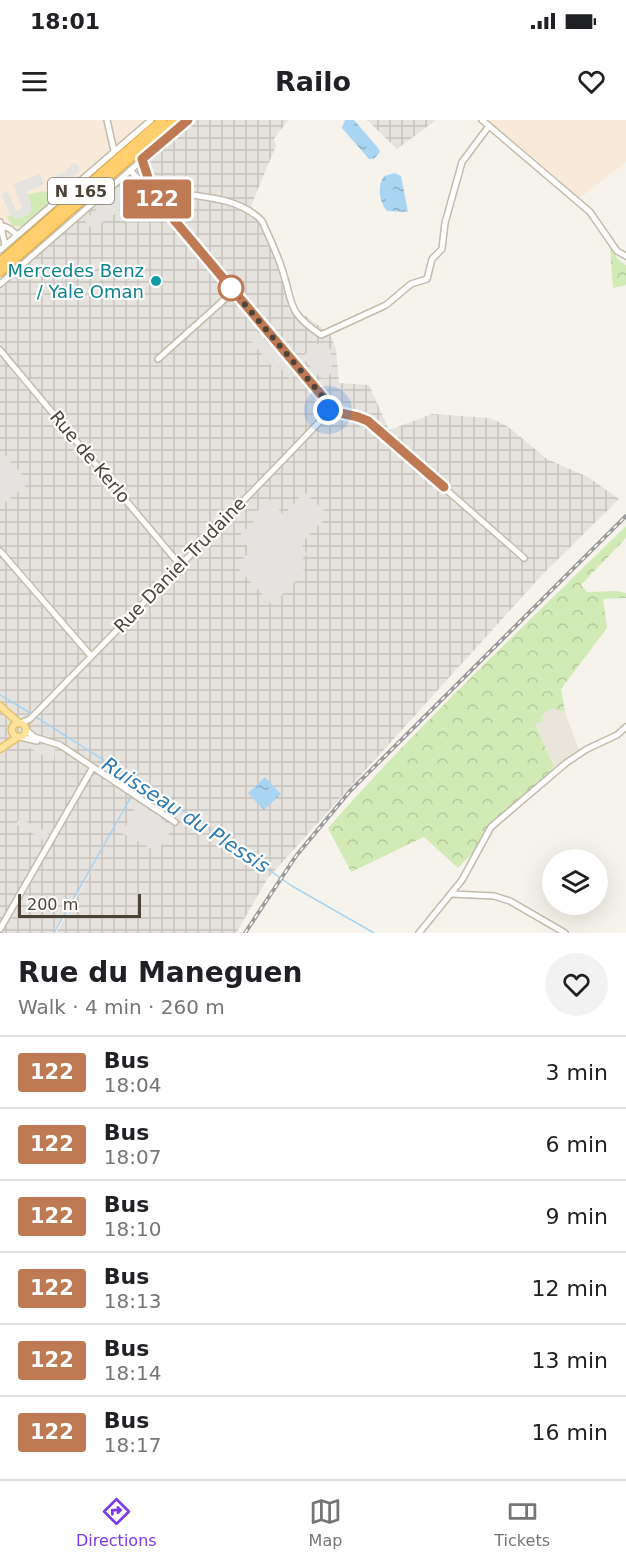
<!DOCTYPE html>
<html lang="en">
<head>
<meta charset="utf-8">
<style>
  body { margin:0; font-family:"DejaVu Sans",sans-serif; background:#f2f2f2; color:#202124; height:100vh; display:flex; flex-direction:column; font-size:22px; white-space:nowrap }
  * { box-sizing:border-box; margin:0 }
  p { font-size:20px; color:#757577 }
  .icon { flex:none; width:33px; height:33px; fill:none; stroke:currentColor; stroke-width:2; stroke-linecap:round; stroke-linejoin:round }
  .map { position:relative; height:813px; overflow:hidden }
  .side { display:flex; flex-direction:column; background:#fff; flex:1 }
  .side>* { flex:none }
  .badge { padding:0 12px; border-radius:4px; font-size:21px; line-height:39px }
  .fabs { position:absolute; left:542px; top:729px; display:grid; gap:12px }
  .fabs a { display:grid; place-items:center; width:66px; height:66px; border-radius:50%; background:#fff; box-shadow:0 6px 24px #0002; font-size:30px }
  .scale { position:absolute; left:18px; bottom:15px; width:123px; box-sizing:border-box; padding-left:6px; border:3px solid #4b4439; border-top:0; font-size:16px; line-height:21px; white-space:nowrap; color:#4b4439; -webkit-text-stroke:4px #fff; paint-order:stroke }
  .you { position:absolute; width:30px; height:30px; margin:-15px; border:4px solid #fff; border-radius:50%; background:#1a73e8; box-shadow:0 0 0 9px #1a73e833 }
  .map>.badge { position:absolute; translate:-50% -50%; box-shadow:0 0 0 3px #fff }
  .round { display:grid; place-items:center; flex:none; width:63px; height:63px; border-radius:32px; background:#f2f2f2 }
  .headline { display:flex; align-items:center; justify-content:space-between; height:102px; padding:0 18px }
  h1 { font-size:28px; font-weight:800; line-height:45px }
  ul { padding:0; list-style:none }
  li { display:flex; align-items:center; gap:18px; height:72px; padding:0 18px; border-top:2px solid #e0e0e0 }
  li div { flex:1 }
  li b { display:block; font-size:22px }
  li em { font-style:normal }
  li .badge { min-width:66px; font-weight:700; text-align:center }
  .status { display:flex; justify-content:space-between; align-items:center; height:42px; padding:0 30px; background:#fff; direction:ltr }
  .status svg { height:16px; fill:currentColor }
  header { display:flex; justify-content:space-between; align-items:center; height:78px; padding:0 18px; background:#fff; font-size:27px; font-weight:800 }
  .menu { display:flex; justify-content:space-around; align-items:center; height:84px; border-top:2px solid #e0e0e0; background:#fff; font-size:16px; color:#757577 }
  .menu a { display:grid; justify-items:center; gap:3px }
  .menu .current { color:#7c3aed }
  .map>svg:first-child { display:block }
  .residential { fill:#eae5da }
  .commercial { fill:#f7ead8 }
  .industrial { fill:url(#industrial-grid) }
  .grass { fill:#d2eab5 }
  .forest { fill:url(#forest-crowns) }
  .parking { fill:#e5e3e0 }
  .water { fill:url(#water-ripples) }
  .lines { fill:none; stroke-linecap:round; stroke-linejoin:round }
  .stream { stroke:#a9d4f2; stroke-width:1.5 }
  .minor-casing { stroke:#c2bbae; stroke-width:8 }
  .major-casing { stroke:#e6c16a; stroke-width:9 }
  .highway-casing { stroke:#e0a43c; stroke-width:10 }
  .minor { stroke:#fff; stroke-width:5 }
  .major { stroke:#ffe39c; stroke-width:6 }
  .highway { stroke:#ffcf6e; stroke-width:8 }
  .rail-casing { stroke:#9a9a9a; stroke-width:4 }
  .rail { stroke:#fff; stroke-width:1.5; stroke-dasharray:4.5; stroke-linecap:butt }
  .line-casing { stroke:#fff; stroke-width:14 }
  .line { stroke:#c07a53; stroke-width:9 }
  .walk { stroke:#4b4439; stroke-width:6; stroke-dasharray:0 10.8 }
  .culture-dot { fill:#0f9aa8; stroke:#fff; stroke-width:2 }
  .stop-dot { fill:#fff; stroke:#c07a53; stroke-width:3 }
  .labels { text-anchor:middle; stroke-width:4.5; stroke-linejoin:round; paint-order:stroke }
  .shield { fill:#fff; stroke:#817c74; stroke-width:1.5 }
  .shield-label { font-size:16px; font-weight:bold; fill:#4b4439 }
  .culture-label { font-size:18px; fill:#0d838f; stroke:#fff; text-anchor:end }
  .street-label { font-size:18px; fill:#4b4439; stroke:#fff }
  .water-label { font-size:20px; font-style:italic; fill:#2e7ab2; stroke:#fff }
</style>
</head>
<body>
<div class="status"><b>18:01</b><svg viewBox="0 0 49 12"><path d="M0 12V9h3v3zM5 12V6h3v6zM10 12V3h3v9zM15 12V0h3v12zM26 1h20v11H26zM47 4h2v5h-2z"/></svg></div>
<header><svg class="icon" aria-label="menu" viewBox="0 0 24 24"><path d="M4 6h16M4 12h16M4 18h16"/></svg>Railo<svg class="icon" aria-label="heart" viewBox="0 0 24 24"><path d="M12 20l-8-8c-3-5 5-10 8-4 3-6 11-1 8 4z"/></svg></header>
<div class="map">
<svg width="626" height="813" viewBox="0 0 626 813">
  <defs>
    <pattern id="industrial-grid" width="8" height="8" patternUnits="userSpaceOnUse" patternTransform="scale(1.5)"><rect width="8" height="8" fill="#e6e2dd"/><path d="M0 4h8M4 0v8" fill="none" stroke="#c7c3be"/></pattern>
    <pattern id="forest-crowns" width="20" height="18" patternUnits="userSpaceOnUse" patternTransform="scale(1.5)"><rect width="20" height="18" fill="#d2eab5"/><path d="M2 6a3 3 0 1 1 6 0M12 15a3 3 0 1 1 6 0" fill="none" stroke="#b6ca9c"/></pattern>
    <pattern id="water-ripples" width="26" height="14" patternUnits="userSpaceOnUse" patternTransform="scale(1.5)"><rect width="26" height="14" fill="#a9d4f2"/><path d="M2 4q2-2 4 0t4 0M15 11q2-2 4 0t4 0" fill="none" stroke="#8caec5"/></pattern>
  </defs>
  <rect width="100%" height="100%" fill="#f6f3ec"/>
  <path class="residential" d="M552,587L565,592L579,630L554,647L535,604L543,601L542,595Z"/>
  <path class="commercial" d="M0,0H151L0,130Z
    M488,0H626V42L578,79Z"/>
  <path class="industrial" d="M188,0H288L274,19L276,26L251,86L265,101L286,151L296,189L330,214L336,229L339,263L369,265L389,310L432,294L490,298L507,306L547,339L588,357L619,379L540,457L268,758L236,813H56L97,742L54,813H0V164Z
    M367,0H436L397,29Z"/>
  <path class="grass" d="M44,71L51,75L49,83L23,106H13L7,97L10,95L16,99L31,83L26,75Z"/>
  <path class="forest" d="M610,128L619,140L626,145V165L613,168Z
    M626,406V418L581,465L587,472L617,471L626,473V478L603,479L607,508L561,569L565,592L552,588L542,595L543,601L535,604L554,647L458,748L424,717L351,752L328,708C421,602 525,505 626,406Z"/>
  <path class="parking" d="M73,43L79,46L78,50L80,51L68,61L59,65L57,55L65,52Z
    M40,54L44,64L26,72L31,83V90L27,96L16,99L10,95L1,74L8,71L16,91L22,88L13,64Z
    M129,64L138,69L157,90L152,96L134,77L109,99L107,98L93,110L84,100L125,66Z
    M257,212L297,254L290,259L279,246L274,249L249,219Z
    M323,223L331,230L332,251L328,258H321L302,237L318,224Z
    M5,335L29,363L0,387V340Z
    M304,372L329,395L301,423L307,434L300,441L301,448L305,451L272,485L236,446L251,430L238,417L257,398L254,394L269,379L284,395Z
    M30,623L55,627L54,640L53,641L28,627L26,625Z
    M138,682L173,708L157,732L122,713Z
    M20,698L49,714L45,721L16,704Z"/>
  <path class="water" d="M345,0H354L379,29L380,32L374,39H369L342,8Z
    M395,53L401,56L408,92L387,91C379,82 377,66 384,56Z
    M265,657L281,674L264,690L248,673Z"/>
  <g class="lines">
    <path class="stream" d="M0,575L32,594
      M36,597L201,702L292,766L374,813
      M135,671L139,664
      M54,813L131,677"/>
    <defs>
      <path id="minor" d="M107,0L114,31
        M482,0L590,92L617,131L626,136
        M142,39L152,71
        M130,50L154,76L323,277L328,290
        M154,76C162,71 173,74 182,74C210,77 242,80 262,101C269,117 277,133 282,149C294,185 286,191 321,215L386,185L411,164L427,159L432,139L442,129L445,103L462,42L489,6
        M0,102L5,125
        M1,105L10,109L17,115
        M0,130L151,0
        M0,164L188,0
        M0,230L180,445
        M158,239L234,171
        M328,290L358,297L368,301L524,438
        M0,431L91,536
        M21,603L30,599L41,588L284,339L324,297L328,290
        M26,610L34,617L60,625L175,702
        M20,617L37,621
        M452,774L494,776L510,781L565,813
        M0,809L93,647
        M419,813L462,760L491,707L566,643L587,629L617,615L626,607"/>
      <path id="major" d="M0,586L19,603
        M12 610a7 7 0 1 1 14 0a7 7 0 1 1-14 0Z
        M0,629L18,617"/>
      <path id="highway" d="M0,142L162,0
        M0,152L174,0"/>
    </defs>
    <use href="#minor" class="minor-casing"/>
    <use href="#major" class="major-casing"/>
    <use href="#highway" class="highway-casing"/>
    <use href="#minor" class="minor"/>
    <use href="#major" class="major"/>
    <use href="#highway" class="highway"/>
    <defs>
      <path id="rail" d="M245,813L296,736L350,671L626,396"/>
    </defs>
    <use href="#rail" class="rail-casing"/>
    <use href="#rail" class="rail"/>
  </g>
  <g class="lines">
    <defs>
      <path id="line" d="M188,0L142,39L154,76L323,277L328,290L358,297L368,301L444,367"/>
    </defs>
    <use href="#line" class="line-casing"/>
    <use href="#line" class="line"/>
    <path class="walk" d="M231,168L323,277L328,290"/>
  </g>
  <circle class="culture-dot" cx="156" cy="161" r="6"/>
  <circle class="stop-dot" cx="231" cy="168" r="12"/>
  <g class="labels">
    <rect class="shield" x="48" y="58" width="66" height="26" rx="4.5"/>
    <g class="shield-label">
      <text x="81" y="77">N 165</text>
    </g>
    <g class="culture-label">
      <text x="144" y="157">Mercedes Benz<tspan x="144" dy="21">/ Yale Oman</tspan></text>
    </g>
    <g class="street-label">
      <text transform="translate(90 337) rotate(50)" y="6">Rue de Kerlo</text>
      <text transform="translate(180 445) rotate(-46)" y="6">Rue Daniel Trudaine</text>
    </g>
    <g class="water-label">
      <text transform="translate(186 695) rotate(33)" y="7">Ruisseau du Plessis</text>
    </g>
  </g>
</svg>
<div class="fabs">
<a><svg class="icon" aria-label="layers" viewBox="0 0 24 24"><path d="M12 4l9 5-9 5-9-5zM3 14l9 5 9-5"/></svg></a>
</div>
<div class="scale">200 m</div>
<div class="you" style="left:328px;top:290px"></div>
<b class="badge" style="left:157px;top:79px;background:#c07a53;color:#fff">122</b>
</div>
<section class="side">
<div class="headline"><div><h1>Rue du Maneguen</h1><p>Walk · 4 min · 260 m</p></div><a class="round"><svg class="icon" aria-label="heart" viewBox="0 0 24 24"><path d="M12 20l-8-8c-3-5 5-10 8-4 3-6 11-1 8 4z"/></svg></a></div>
<ul>
<li><span class="badge" style="background:#c07a53;color:#fff">122</span><div><b>Bus</b><p>18:04</p></div><em>3 min</em></li>
<li><span class="badge" style="background:#c07a53;color:#fff">122</span><div><b>Bus</b><p>18:07</p></div><em>6 min</em></li>
<li><span class="badge" style="background:#c07a53;color:#fff">122</span><div><b>Bus</b><p>18:10</p></div><em>9 min</em></li>
<li><span class="badge" style="background:#c07a53;color:#fff">122</span><div><b>Bus</b><p>18:13</p></div><em>12 min</em></li>
<li><span class="badge" style="background:#c07a53;color:#fff">122</span><div><b>Bus</b><p>18:14</p></div><em>13 min</em></li>
<li><span class="badge" style="background:#c07a53;color:#fff">122</span><div><b>Bus</b><p>18:17</p></div><em>16 min</em></li>
</ul>
</section>
<nav class="menu">
<a class="current"><svg class="icon" aria-label="directions" viewBox="0 0 24 24"><path d="M12 3l9 9-9 9-9-9zM9 14v-3h6M13 9l2 2-2 2"/></svg>Directions</a>
<a><svg class="icon" aria-label="map" viewBox="0 0 24 24"><path d="M3 6l6-2 6 2 6-2v14l-6 2-6-2-6 2zM9 4v14M15 6v14"/></svg>Map</a>
<a><svg class="icon" aria-label="tickets" viewBox="0 0 24 24"><path d="M3 7h18v10H3zM15 7v10"/></svg>Tickets</a>
</nav>
</body>
</html>
